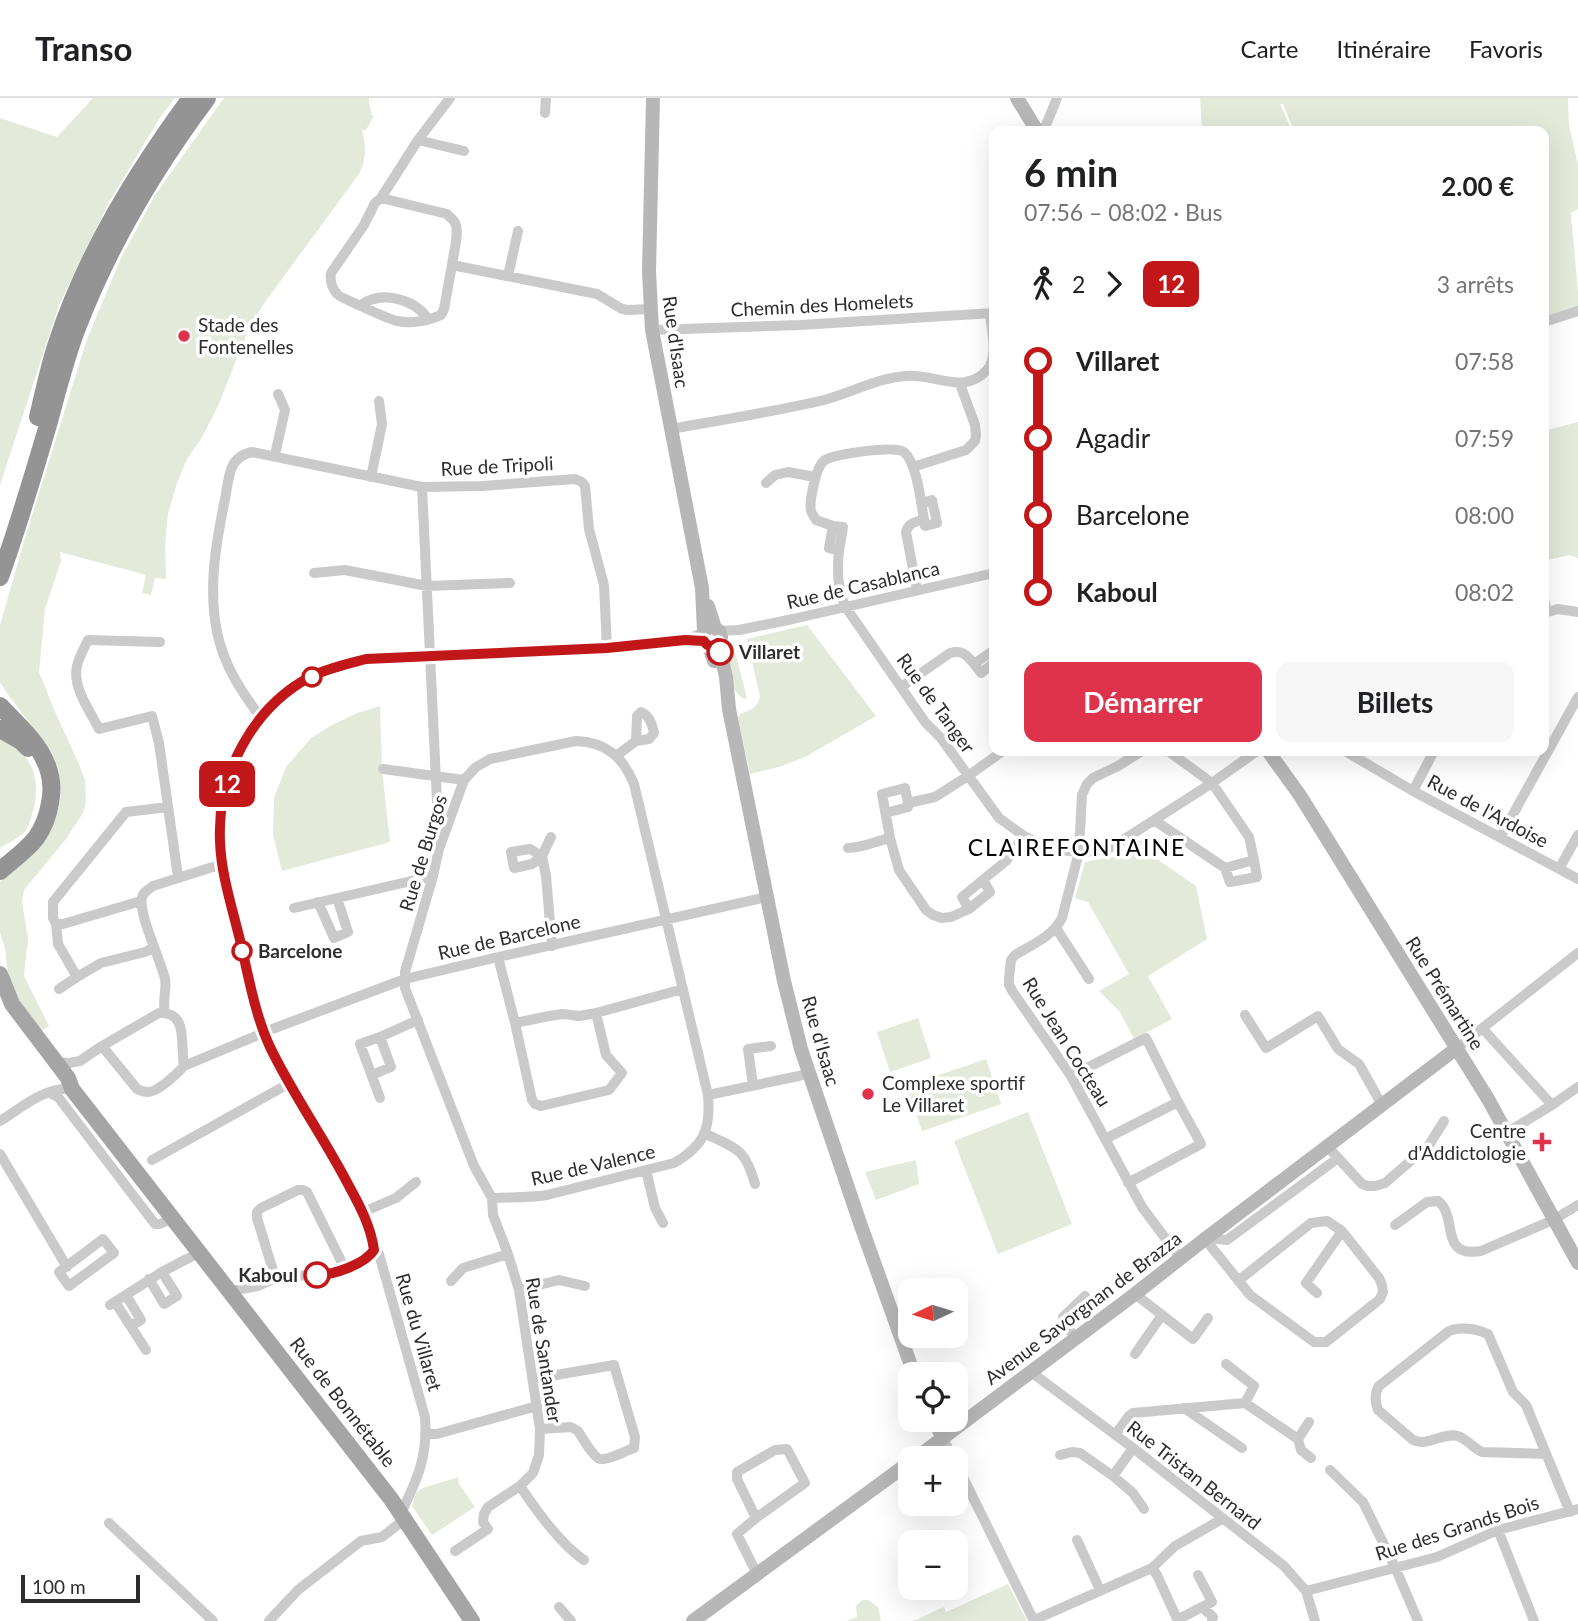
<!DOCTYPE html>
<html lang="fr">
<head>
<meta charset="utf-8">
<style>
  body { margin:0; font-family:Lato,sans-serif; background:#f6f6f6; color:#202124; height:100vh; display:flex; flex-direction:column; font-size:26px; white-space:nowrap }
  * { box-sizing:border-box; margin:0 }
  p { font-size:23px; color:#757577 }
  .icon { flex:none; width:38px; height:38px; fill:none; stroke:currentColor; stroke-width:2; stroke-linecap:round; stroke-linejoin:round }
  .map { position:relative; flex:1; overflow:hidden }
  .panel { position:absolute; left:989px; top:28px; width:560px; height:630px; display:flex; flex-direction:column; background:#fff; border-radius:14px; box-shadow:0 7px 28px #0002 }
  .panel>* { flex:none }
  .badge { padding:0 14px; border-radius:10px; font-size:24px; line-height:46px }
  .needle { width:46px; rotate:266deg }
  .tools { position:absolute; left:898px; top:1180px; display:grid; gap:14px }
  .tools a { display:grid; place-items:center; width:70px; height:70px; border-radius:14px; background:#fff; box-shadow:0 7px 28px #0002; font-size:35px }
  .scale { position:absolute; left:21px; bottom:18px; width:119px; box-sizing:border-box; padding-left:7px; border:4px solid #2d2d2d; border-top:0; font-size:19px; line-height:24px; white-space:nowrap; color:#2d2d2d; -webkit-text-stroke:5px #fff; paint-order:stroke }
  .map>.badge { position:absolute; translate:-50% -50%; box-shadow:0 0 0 4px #fff }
  .legs { display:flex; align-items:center; gap:10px; height:77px; padding:0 35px; font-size:23px }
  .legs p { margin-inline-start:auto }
  .overview { display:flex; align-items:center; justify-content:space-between; height:119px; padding:0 35px }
  h1 { font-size:38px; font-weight:700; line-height:52px }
  .primary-button { display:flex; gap:14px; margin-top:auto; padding:14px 35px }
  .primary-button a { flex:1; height:80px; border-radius:14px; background:#df334c; color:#fff; font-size:28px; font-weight:700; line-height:80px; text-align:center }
  .primary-button a+a { background:#f6f6f6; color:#202124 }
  ul { padding:0 35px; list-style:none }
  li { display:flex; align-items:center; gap:24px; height:77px; font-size:26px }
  li i { display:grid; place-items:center; width:10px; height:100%; margin:0 9px; background:currentColor }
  li i::after { content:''; width:18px; height:18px; margin:-9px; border:5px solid; border-radius:50%; background:#fff }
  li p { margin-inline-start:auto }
  li:first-child i { background:linear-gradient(#0000 50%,currentColor 0) }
  li:last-child i { background:linear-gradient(currentColor 50%,#0000 0) }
  header { display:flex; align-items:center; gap:42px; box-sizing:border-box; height:98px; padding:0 35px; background:#fff; border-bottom:2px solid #e0e0e0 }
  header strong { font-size:33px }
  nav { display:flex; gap:38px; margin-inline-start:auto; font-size:24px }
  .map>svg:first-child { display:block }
  .green { fill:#e4eada }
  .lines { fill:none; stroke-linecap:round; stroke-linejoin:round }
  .street { stroke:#cacaca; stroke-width:10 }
  .secondary { stroke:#b7b7b7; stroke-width:14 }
  .primary { stroke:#a5a5a5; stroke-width:16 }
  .highway { stroke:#949494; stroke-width:18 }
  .line-1-casing { stroke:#fff; stroke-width:16 }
  .line-1 { stroke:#c11718; stroke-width:10 }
  .poi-dot { fill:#df334c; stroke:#fff; stroke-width:2.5 }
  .stop-1-dot { fill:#fff; stroke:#c11718; stroke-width:3.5 }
  .labels { text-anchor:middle; stroke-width:7; stroke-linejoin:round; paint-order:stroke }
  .street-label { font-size:19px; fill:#2d2d2d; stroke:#fff }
  .poi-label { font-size:19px; fill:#2d2d2d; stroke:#fff; text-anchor:start }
  .stop-label { font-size:19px; font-weight:bold; fill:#2d2d2d; stroke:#fff; text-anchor:start }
  .quarter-label { font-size:23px; letter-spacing:2px; fill:#000; stroke:#fff }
</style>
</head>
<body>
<header>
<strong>Transo</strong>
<nav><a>Carte</a><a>Itinéraire</a><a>Favoris</a></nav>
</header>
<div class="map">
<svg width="1578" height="1523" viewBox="0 0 1578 1523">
  <rect width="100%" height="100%" fill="#fff"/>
  <path class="green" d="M93,0H175L161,18L109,104L59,207L0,387V20L57,39Z
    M224,0H369C368,6 372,11 371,16L374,18L366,32H362C366,47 367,61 359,76L268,200L251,225L218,308L201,341L187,361L177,385L168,416L165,447L166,481L155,480L151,497L142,495L146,477L60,454L61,463L45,511L39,574L56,616L78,664L85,682L86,704L83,715L66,741L24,792L22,804L28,840L24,878L49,928L40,934L21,907L11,887L7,869L5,851L0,834V784L45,739L56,718L61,698L59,672L51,653L9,598L0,584V527L24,443L87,241L121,160L155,97Z
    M1200,0H1568L1569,27L1578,67V111L1571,115L1578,194V213L1544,224V33H1294L1283,6H1280L1292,33H1202Z
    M1578,324V460L1569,457L1544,463V333Z
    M807,527L876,618L805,659L779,669L750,676L738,620L740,616C751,612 756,611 760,599L747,541Z
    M731,545L733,546L747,600L744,601C727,591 728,565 725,547Z
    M380,608L382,672L390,744L282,773L273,737L274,700L286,669L311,640L330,628L357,615Z
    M0,639C32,654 43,683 32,716C31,720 29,727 27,731C21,739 8,745 0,750Z
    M1142,741L1154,759L1196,788L1207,841L1148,878L1172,921L1134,941L1120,914L1099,893L1129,876L1088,804L1075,800L1085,764L1113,759Z
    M918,920L931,960L890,974L877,934Z
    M986,961L1001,1006L922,1033L907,988Z
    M1028,1014L1072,1126L998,1156L954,1043Z
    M916,1062L919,1086L876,1102L865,1074Z
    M458,1379L459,1386L475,1409L432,1437L412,1408L416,1395L423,1390Z
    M1008,1486L1027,1523H913L944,1509L946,1514Z
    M862,1502H868L878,1509L881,1523H847L857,1519L856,1508Z"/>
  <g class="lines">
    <path class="street" d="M545,15L546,0
      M1040,33L1046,27L1057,0
      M418,42L464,53
      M381,100L418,42L450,0
      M452,167L444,211L441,217C428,223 411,226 397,223C391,222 339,199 337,196C331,189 330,183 331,175L364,127L375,105L381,100L447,116C449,119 454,121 455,125C460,134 453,157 452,167L597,196L622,211L628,212L650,211
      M508,178L518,133
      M361,207C381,192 415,201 428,221
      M1544,224L1578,213
      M652,232L800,227L993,215
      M671,331C721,322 773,314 824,302C851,295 877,280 906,278C934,275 964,298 987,272C999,259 991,231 990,215
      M275,357L285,312L278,296
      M913,369L966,352L975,343L976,337L975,327L960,286
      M371,379L382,326L379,303
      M766,385L775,377L788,374L815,379
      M422,389L439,745
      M921,405L932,402L937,425L925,428L924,421
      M833,428L843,429L839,453
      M314,475L345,472L427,488L510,485
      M917,492L906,434C908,425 916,424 924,421C921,405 917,365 904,354C894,347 836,356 825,362C816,367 809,404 811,413C811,414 816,422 816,422L833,428L829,450L839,453C837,471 837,490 845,508L925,624L941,640L999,720L1024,738L1041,746L1060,752L1079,754L1097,753L1112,749L1212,685L1257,653
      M1544,501L1547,514
      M1544,515L1558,511L1578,514
      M719,533L739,532L793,521L994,475
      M160,544L88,542C84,550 79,559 77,568C72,589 90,613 99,631L152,618L159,645L178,779
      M974,566L981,575L994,565
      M901,589L950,555C962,552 966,556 974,566L994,552
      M261,620C241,593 224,568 217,534C208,490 216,444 225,401C227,391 228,378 232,369C236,360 243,356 252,354L422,389L482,388L575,381L582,384L585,388L589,431L604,487L607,550
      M576,643C606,644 623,659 634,686L708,997C711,1031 704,1048 674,1065L547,1097C528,1100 511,1099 492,1100L474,1068L405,890V874L433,778L439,751L464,682L476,669L490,661Z
      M1003,653L968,678L935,699L908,705L905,690L882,696L890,740L899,772L926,812L933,817L942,820L951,819L969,811L962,799L1006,763L1024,738
      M1142,653L1118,668L1093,680L1087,686L1082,697L1079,754L1062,820C1052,839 1033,846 1015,857L1011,862L1009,880V887L1013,894L1071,978L1142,1109L1180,1160
      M1345,653L1413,693L1578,781
      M616,658L636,643L649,641L654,635C652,626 650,618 641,614L637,618L636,643
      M383,671L464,682
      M1413,693L1434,653
      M886,715L908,709V705
      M1154,722L1225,770L1254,762L1249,739L1212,685L1168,653
      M1501,738L1578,599
      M551,739L542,758L546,778L552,848
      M848,750C863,750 876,743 890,740
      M530,751L542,758L532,766L514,770L511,754Z
      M1225,770L1230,784L1257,779L1254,762
      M1559,771L1578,737
      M141,803L63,826H56L53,820V804L126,714L168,709
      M318,804L334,840L348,834L337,800
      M294,810L433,778
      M969,811L990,794L983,782
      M56,826L58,846L77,879L101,865L145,854L154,849
      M1056,830L1089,881
      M498,859L515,925L549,918L563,916L579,918L596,915L683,891
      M59,891L77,879
      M165,914C162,903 167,892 165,881C161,863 138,815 142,800C143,794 148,792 153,788L222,766
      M1245,917L1266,950L1318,918L1338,951L1359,966L1382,1007
      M515,925L532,1002L535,1006L541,1008L609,992L622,975L606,957L596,915
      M1483,931L1552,1007
      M102,948L137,991C141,993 144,994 148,994C158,994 178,975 184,968L275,930L405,881L498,859L767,799
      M1457,950L1578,855
      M56,964L69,965L80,963L102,948L159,915C189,913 180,947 184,968
      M372,977L391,969L380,939
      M1071,978L1146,940L1178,1004L1105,1041
      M753,987L748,951L771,948
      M50,995L58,999L155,1126C162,1127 166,1123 171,1118
      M708,997L799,978L808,975
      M380,1000L360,946L380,939L418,922
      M0,1023C21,1010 46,988 72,991
      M704,1035C737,1051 745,1050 755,1086
      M1506,1035L1552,1007L1578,989
      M1327,1048L1362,1086L1368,1088H1375L1385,1085L1429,1047L1444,1023
      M0,1056L67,1169
      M152,1062L290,985
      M646,1072L655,1110L663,1125
      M1128,1085L1201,1046L1178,1004
      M363,1114L396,1100L416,1084
      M1395,1127L1427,1104L1438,1103C1459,1119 1438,1160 1481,1153L1553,1122L1578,1107
      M1213,1135L1217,1141L1227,1142L1338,1060
      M103,1141L114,1155L69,1188L59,1174Z
      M1205,1141L1250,1197L1314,1244H1326L1374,1206L1380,1201L1383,1194L1382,1187L1379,1180L1342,1133L1327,1123L1311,1125L1238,1183
      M275,1179L257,1120V1114L261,1110L298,1092H303L307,1094L345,1171
      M149,1181L164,1206L177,1198L162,1174
      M451,1183L463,1170L508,1156
      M519,1192L559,1182L585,1188
      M231,1193L258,1188L281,1178L324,1177L335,1175L366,1160L371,1156L374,1152
      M1317,1195L1306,1185L1342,1133
      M1135,1196L1193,1241L1208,1220
      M126,1197L141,1222L131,1228
      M115,1204L146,1252
      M110,1207L162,1174L200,1154
      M1076,1241L1065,1226L1063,1219L1085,1198
      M1135,1256L1162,1217
      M1226,1266L1254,1288L1245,1305
      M1031,1274L1133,1350L1284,1468L1306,1493L1315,1523
      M533,1281L614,1267L635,1339L634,1350C627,1352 607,1363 600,1361C593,1359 582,1339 578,1333L571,1329L540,1331
      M1184,1310L1242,1350
      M426,1336H437L537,1308
      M1115,1337L1129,1318L1133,1315L1245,1305L1298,1341L1309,1324
      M943,1340L953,1360
      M1298,1341L1301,1352L1311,1360
      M1546,1356L1482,1354C1473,1350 1467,1341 1458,1338C1443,1334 1428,1349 1413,1342L1378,1312C1375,1304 1374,1296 1379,1288L1449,1233C1461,1228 1477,1231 1488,1236L1513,1294L1526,1307L1570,1414
      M1060,1357L1072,1354L1080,1355L1113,1378L1133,1395L1144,1411
      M956,1365L1034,1523
      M1330,1372L1363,1404L1395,1469L1418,1523
      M1113,1378L1133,1350
      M520,1388C536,1412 560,1446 584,1462
      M401,1415C418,1380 428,1358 425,1319L379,1156L374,1152C369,1122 354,1095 339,1069C317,1030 291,991 271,950C255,919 249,882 241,848C233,813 220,776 220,739C219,642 287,567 384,560L607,550L685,542L703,535
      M756,1420L737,1381V1374L775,1352L787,1351L805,1385L756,1420L737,1436L757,1476
      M109,1425L213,1523
      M1498,1432L1534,1523
      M1077,1442L1100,1492
      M455,1453L488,1431L483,1424L484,1416L488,1409L520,1388L533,1375L539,1357L540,1331L519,1192L508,1156L493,1117L492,1100
      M1152,1470L1157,1477L1178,1523
      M1198,1477L1212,1504L1202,1509
      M1306,1493L1437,1459L1498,1432L1578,1411
      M559,1509L571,1523
      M1034,1522L1152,1470L1175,1448L1222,1421
      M1177,1522L1202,1509L1213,1519L1212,1523
      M269,1523L298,1492L361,1443L382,1439L405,1421"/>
    <path class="secondary" d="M653,0L649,173L652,232L702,490L704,533L703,541L705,545L709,548L714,563
      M1017,0L1037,33
      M708,508L715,530L719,533L721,539L718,545L711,548
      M718,545L726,579L729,611L784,883L801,951L860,1125L914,1276
      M1268,653L1299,696L1324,736L1488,1001L1578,1165
      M933,1321L943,1340
      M916,1360L1135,1196L1205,1141L1457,950
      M693,1523L910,1364"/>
    <path class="primary" d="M0,876L12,906L68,980L72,991L391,1401L472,1523"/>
    <path class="highway" d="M38,319C44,294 49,269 57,245C86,156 136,75 191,0
      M0,479C18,429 33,378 48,327C57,294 65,261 77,230C109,147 154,71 207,0
      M0,608C26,635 59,662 50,705C48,717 44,729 36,740C26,753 12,762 0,773
      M0,631L21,643L28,650"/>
  </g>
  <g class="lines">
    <defs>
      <path id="line-1" d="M317,1177C334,1177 365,1166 374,1152C371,1129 360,1108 349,1088C325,1041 293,997 270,949C255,917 248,876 240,842C232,809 221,776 220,743C217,677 252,610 310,579C328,570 347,566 366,561L607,550L685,542L704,543C707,549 713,549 718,545L720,554"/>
    </defs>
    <use href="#line-1" class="line-1-casing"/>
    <use href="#line-1" class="line-1"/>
  </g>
  <g class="poi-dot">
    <circle cx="184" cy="238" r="7"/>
    <circle cx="868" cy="996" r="7"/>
    <path d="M1538.5 1033.5h7v7h7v7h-7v7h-7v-7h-7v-7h7z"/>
  </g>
  <g class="stop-1-dot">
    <circle cx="720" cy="554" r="12"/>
    <circle cx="312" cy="579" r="9"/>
    <circle cx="242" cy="853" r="9"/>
    <circle cx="317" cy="1177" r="12"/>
  </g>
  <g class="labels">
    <g class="street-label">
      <text transform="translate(822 207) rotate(-3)" y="7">Chemin des Homelets</text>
      <text transform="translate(676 244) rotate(82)" y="7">Rue d'Isaac</text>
      <text transform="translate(497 368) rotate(-3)" y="7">Rue de Tripoli</text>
      <text transform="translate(863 487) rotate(-13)" y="7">Rue de Casablanca</text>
      <text transform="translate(936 605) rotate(54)" y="7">Rue de Tanger</text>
      <text transform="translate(1488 713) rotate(28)" y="7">Rue de l'Ardoise</text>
      <text transform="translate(423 755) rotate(-73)" y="7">Rue de Burgos</text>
      <text transform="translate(509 839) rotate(-13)" y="7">Rue de Barcelone</text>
      <text transform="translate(1445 895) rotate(58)" y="7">Rue Prémartine</text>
      <text transform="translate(821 943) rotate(74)" y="7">Rue d'Isaac</text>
      <text transform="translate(1067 944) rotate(58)" y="7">Rue Jean Cocteau</text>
      <text transform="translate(593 1067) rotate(-13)" y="7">Rue de Valence</text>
      <text transform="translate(1083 1210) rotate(-37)" y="7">Avenue Savorgnan de Brazza</text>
      <text transform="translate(419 1234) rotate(74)" y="7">Rue du Villaret</text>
      <text transform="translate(544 1252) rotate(81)" y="7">Rue de Santander</text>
      <text transform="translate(343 1304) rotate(52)" y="7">Rue de Bonnétable</text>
      <text transform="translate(1194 1377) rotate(38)" y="7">Rue Tristan Bernard</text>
      <text transform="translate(1457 1430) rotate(-18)" y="7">Rue des Grands Bois</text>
    </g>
    <g class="poi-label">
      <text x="198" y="234">Stade des<tspan x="198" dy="22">Fontenelles</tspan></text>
      <text x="882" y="992">Complexe sportif<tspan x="882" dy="22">Le Villaret</tspan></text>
      <text x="1526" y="1040" text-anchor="end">Centre<tspan x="1526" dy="22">d'Addictologie</tspan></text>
    </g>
    <g class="stop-label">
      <text x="739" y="561">Villaret</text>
      <text x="258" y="860">Barcelone</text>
      <text x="298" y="1184" text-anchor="end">Kaboul</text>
    </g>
    <g class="quarter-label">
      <text x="1077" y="758">CLAIREFONTAINE</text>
    </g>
  </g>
</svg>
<div class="tools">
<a><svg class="needle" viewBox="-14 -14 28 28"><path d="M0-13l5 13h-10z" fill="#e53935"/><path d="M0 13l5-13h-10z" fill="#757577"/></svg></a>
<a><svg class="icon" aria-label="locate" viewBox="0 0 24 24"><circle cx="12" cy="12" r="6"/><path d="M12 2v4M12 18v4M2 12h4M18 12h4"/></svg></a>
<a>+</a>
<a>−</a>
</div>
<div class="scale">100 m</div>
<b class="badge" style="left:227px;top:686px;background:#c11718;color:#fff">12</b>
<section class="panel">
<div class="overview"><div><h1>6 min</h1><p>07:56 – 08:02 · Bus</p></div><b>2.00 €</b></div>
<div class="legs"><svg class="icon" aria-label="walk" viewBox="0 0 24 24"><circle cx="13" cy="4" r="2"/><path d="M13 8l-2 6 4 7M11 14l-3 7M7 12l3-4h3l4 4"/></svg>2<svg class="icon" aria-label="forward" viewBox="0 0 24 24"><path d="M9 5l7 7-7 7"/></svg><b class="badge" style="background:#c11718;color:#fff">12</b><p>3 arrêts</p></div>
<ul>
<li><i style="color:#c11718"></i><b>Villaret</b><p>07:58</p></li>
<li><i style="color:#c11718"></i><span>Agadir</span><p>07:59</p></li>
<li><i style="color:#c11718"></i><span>Barcelone</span><p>08:00</p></li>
<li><i style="color:#c11718"></i><b>Kaboul</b><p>08:02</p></li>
</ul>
<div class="primary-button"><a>Démarrer</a><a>Billets</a></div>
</section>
</div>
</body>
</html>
